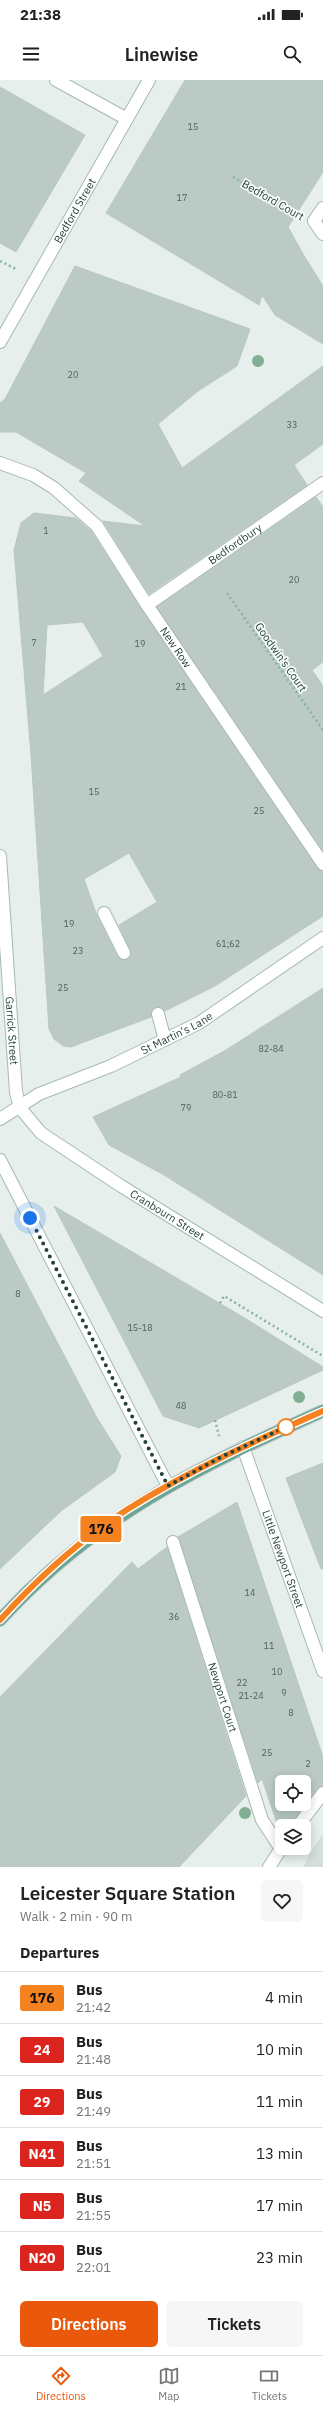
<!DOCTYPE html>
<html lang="en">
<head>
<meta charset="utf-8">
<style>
  body { margin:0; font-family:"IBM Plex Sans",sans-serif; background:#f6f6f6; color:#222; height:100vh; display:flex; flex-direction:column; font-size:15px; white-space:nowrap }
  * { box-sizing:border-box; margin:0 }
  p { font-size:13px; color:#767676 }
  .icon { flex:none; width:22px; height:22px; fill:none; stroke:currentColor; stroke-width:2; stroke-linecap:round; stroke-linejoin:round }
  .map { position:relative; height:1787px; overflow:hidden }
  .panel { display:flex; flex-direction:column; background:#fff; flex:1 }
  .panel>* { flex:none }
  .badge { padding:0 8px; border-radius:3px; font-size:14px; line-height:26px }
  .controls { position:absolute; left:275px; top:1695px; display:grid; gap:8px }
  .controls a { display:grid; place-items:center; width:36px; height:36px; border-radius:6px; background:#fff; box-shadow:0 2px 10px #0003; font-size:20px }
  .you { position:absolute; width:20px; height:20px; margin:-10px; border:3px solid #fff; border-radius:50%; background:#1a73e8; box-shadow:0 0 0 6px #1a73e833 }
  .map>.badge { position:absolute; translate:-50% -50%; box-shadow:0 0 0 2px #fff }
  h2 { padding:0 20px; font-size:15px; line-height:36px }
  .round { display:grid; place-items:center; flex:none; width:42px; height:42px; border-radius:6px; background:#f6f6f6 }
  .summary { display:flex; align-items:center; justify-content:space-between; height:68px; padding:0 20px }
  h1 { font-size:19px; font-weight:600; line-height:30px }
  .button { display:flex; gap:8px; margin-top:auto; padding:8px 20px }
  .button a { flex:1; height:46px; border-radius:6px; background:#ea580c; color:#fff; font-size:16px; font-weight:600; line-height:46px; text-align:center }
  .button a+a { background:#f6f6f6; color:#222 }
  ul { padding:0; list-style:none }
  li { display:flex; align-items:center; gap:12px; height:52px; padding:0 20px; border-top:1px solid #e0e0e0 }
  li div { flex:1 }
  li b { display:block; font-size:15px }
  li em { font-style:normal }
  li .badge { min-width:44px; font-weight:700; text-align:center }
  .status { display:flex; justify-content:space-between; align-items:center; height:28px; padding:0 20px; background:#fff; direction:ltr }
  .status svg { height:11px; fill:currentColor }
  header { display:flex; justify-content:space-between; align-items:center; height:52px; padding:0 20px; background:#fff; font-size:18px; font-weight:600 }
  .menu { display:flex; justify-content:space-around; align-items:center; height:56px; border-top:1px solid #e0e0e0; background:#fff; font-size:11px; color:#767676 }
  .menu a { display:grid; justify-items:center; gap:2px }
  .menu .on { color:#ea580c }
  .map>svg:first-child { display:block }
  .built { fill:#d4dfda }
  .building { fill:#bbcac4; stroke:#b8c9c2; fill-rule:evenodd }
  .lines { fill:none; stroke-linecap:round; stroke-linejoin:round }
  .lane-casing { stroke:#a8b8b2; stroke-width:14 }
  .street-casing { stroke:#a8b8b2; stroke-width:14 }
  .secondary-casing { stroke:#a4bbb3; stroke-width:14 }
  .primary-casing { stroke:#c2cac8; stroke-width:14 }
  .path { stroke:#86b3a5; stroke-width:2.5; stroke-dasharray:2 3; stroke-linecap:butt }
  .lane { stroke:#fff; stroke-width:12 }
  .street { stroke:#fff; stroke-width:12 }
  .secondary { stroke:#fff; stroke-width:12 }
  .primary { stroke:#6aa596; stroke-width:12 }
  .tree { fill:#80af93 }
  .line-casing { stroke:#fff; stroke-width:9 }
  .line { stroke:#f58220; stroke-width:6 }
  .walk { stroke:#24423a; stroke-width:4; stroke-dasharray:0 7.2 }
  .stop-dot { fill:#fff; stroke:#f58220; stroke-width:2 }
  .labels { text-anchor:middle; stroke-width:3.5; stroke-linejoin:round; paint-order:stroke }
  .number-label { font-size:9px; fill:#4a645c }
  .street-label { font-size:11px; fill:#24423a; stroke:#f7fbf9 }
</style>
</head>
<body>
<div class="status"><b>21:38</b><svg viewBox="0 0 49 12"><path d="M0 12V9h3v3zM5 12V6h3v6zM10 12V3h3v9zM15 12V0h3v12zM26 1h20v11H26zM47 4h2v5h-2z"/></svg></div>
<header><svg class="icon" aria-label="menu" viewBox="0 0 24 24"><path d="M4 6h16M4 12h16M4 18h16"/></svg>Linewise<svg class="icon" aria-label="search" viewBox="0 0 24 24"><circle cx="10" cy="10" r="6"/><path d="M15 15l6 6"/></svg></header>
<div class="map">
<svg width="323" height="1787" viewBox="0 0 323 1787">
  <rect width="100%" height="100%" fill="#e6efeb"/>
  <path class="built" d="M323,1754V1787H303L310,1773Z"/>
  <path class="building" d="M185,0H323V92L288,147L303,174L323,206V264L275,235L262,215L259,225L106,133Z
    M0,7L85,55L16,172L0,163Z
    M75,186L250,249L237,286L198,311L158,344L182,388L323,286V364L294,385L307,405L149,514L103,441L145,446L79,401L86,393L16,352H0V323L5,319Z
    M316,417L323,427V582L312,590L323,606V771L157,527Z
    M34,433L76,438L91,451L141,529L317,788L323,791V836L215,906L165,931L160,927H156L151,932V937L71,967L63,966L54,959L49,949L31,675L14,470L21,443ZM83,542L103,576L43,615L47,545ZM129,773L157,822L119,845L131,873L130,877L124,880L117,876L97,836L84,799Z
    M323,908V1195L164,1095L109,1065L93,1037L181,997L180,995L226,970Z
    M54,1126L243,1237L323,1287V1290L199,1348L163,1336Z
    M0,1153L97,1338L121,1376L115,1392L61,1431L0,1489Z
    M323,1383V1489H321L286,1398Z
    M237,1422L323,1677V1706L317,1708L291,1744L278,1746L262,1699L258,1703L178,1457ZM282,1702H304V1724H282Z
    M167,1467L246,1716L179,1787H0V1617L132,1482L138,1489Z"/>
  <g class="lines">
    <defs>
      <path id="lane" d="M323,128L314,141L323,154
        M104,833L124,873
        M158,934L165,960"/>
      <g id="street">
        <path d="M56,0L127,39"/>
        <path id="s1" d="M0,262L149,0"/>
        <path id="s2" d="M0,383L33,395L54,408L97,446L147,525L323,784"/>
        <path id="s3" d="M147,525L323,403"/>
        <path id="s4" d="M0,776L16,1012L20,1028"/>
        <path d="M0,1080L168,1406"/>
        <path id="s5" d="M243,1367L323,1591"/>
        <path id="s6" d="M173,1462L262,1740L281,1769"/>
        <path d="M298,1746L323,1713"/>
        <path d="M269,1787L282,1767"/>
      </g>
      <g id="secondary">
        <path id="s7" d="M20,1028L41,1053L121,1106L323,1231"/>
        <path id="s8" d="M0,1039L39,1014L111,986L199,943L323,858"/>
      </g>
      <path id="primary" d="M0,1540C94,1437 198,1387 323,1331"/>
    </defs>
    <use href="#lane" class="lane-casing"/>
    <use href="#street" class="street-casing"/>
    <use href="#secondary" class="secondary-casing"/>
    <use href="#primary" class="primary-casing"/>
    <path class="path" d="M233,97L293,133
      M0,181L16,189
      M227,513L323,650
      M220,1223L224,1216L323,1276
      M215,1340L219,1356"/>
    <use href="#lane" class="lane"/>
    <use href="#street" class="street"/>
    <use href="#secondary" class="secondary"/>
    <use href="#primary" class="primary"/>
  </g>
  <g class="tree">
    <circle cx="258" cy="281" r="6"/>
    <circle cx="299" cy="1317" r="6"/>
    <circle cx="245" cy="1733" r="6"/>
  </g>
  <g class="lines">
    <defs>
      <path id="line" d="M0,1540C38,1498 81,1459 128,1429C190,1390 257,1360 323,1331"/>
    </defs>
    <use href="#line" class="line-casing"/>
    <use href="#line" class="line"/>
    <path class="walk" d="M30,1138L168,1406L223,1376L286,1347"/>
  </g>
  <circle class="stop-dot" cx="286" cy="1347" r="8"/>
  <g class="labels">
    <g class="number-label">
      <text x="193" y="50">15</text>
      <text x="182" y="121">17</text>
      <text x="73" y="298">20</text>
      <text x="292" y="348">33</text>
      <text x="46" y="454">1</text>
      <text x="294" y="503">20</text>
      <text x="34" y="566">7</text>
      <text x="140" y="567">19</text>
      <text x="181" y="610">21</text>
      <text x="94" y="715">15</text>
      <text x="259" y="734">25</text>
      <text x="69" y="847">19</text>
      <text x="228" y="867">61;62</text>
      <text x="78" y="874">23</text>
      <text x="63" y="911">25</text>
      <text x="271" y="972">82-84</text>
      <text x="225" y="1018">80-81</text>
      <text x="186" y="1031">79</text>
      <text x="18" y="1217">8</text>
      <text x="140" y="1251">15-18</text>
      <text x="181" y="1329">48</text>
      <text x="250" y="1516">14</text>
      <text x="174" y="1540">36</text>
      <text x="269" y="1569">11</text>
      <text x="277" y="1595">10</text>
      <text x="242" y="1606">22</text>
      <text x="284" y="1616">9</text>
      <text x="251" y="1619">21-24</text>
      <text x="291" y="1636">8</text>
      <text x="267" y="1676">25</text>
      <text x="308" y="1687">2</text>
    </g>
    <g class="street-label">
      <text transform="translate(273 120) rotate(30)" y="4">Bedford Court</text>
      <text dy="4" stroke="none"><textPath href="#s1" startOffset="151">Bedford Street</textPath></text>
      <text dy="4" stroke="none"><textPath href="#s3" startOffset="107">Bedfordbury</textPath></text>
      <text dy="4" stroke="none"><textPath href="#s2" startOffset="262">New Row</textPath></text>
      <text transform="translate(281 577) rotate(55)" y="4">Goodwin's Court</text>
      <text dy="4" stroke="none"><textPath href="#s4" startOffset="175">Garrick Street</textPath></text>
      <text dy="4" stroke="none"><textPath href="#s8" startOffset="197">St Martin's Lane</textPath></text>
      <text dy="4" stroke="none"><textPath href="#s7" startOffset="183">Cranbourn Street</textPath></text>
      <text dy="4" stroke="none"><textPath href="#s5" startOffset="119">Little Newport Street</textPath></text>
      <text dy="4" stroke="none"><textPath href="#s6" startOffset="163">Newport Court</textPath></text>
    </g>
  </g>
</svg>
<div class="controls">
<a><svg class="icon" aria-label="locate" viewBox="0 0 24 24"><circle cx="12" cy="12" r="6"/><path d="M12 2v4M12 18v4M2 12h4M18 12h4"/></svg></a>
<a><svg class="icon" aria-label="layers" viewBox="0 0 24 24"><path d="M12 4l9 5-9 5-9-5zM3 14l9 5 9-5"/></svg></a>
</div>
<div class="you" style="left:30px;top:1138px"></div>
<b class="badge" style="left:101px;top:1449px;background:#f58220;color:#111">176</b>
</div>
<section class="panel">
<div class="summary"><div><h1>Leicester Square Station</h1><p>Walk · 2 min · 90 m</p></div><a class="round"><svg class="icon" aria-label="heart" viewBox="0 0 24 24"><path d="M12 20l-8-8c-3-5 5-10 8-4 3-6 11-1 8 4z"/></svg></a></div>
<h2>Departures</h2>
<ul>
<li><span class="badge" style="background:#f58220;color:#111">176</span><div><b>Bus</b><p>21:42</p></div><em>4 min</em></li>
<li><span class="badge" style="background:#dc241f;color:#fff">24</span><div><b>Bus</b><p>21:48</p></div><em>10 min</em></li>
<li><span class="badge" style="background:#dc241f;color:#fff">29</span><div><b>Bus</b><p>21:49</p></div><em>11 min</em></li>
<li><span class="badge" style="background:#dc241f;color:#fff">N41</span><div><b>Bus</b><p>21:51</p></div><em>13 min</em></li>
<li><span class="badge" style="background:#dc241f;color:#fff">N5</span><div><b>Bus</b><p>21:55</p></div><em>17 min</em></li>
<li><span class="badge" style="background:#dc241f;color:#fff">N20</span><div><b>Bus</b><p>22:01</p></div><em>23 min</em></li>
</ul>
<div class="button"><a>Directions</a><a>Tickets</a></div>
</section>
<nav class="menu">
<a class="on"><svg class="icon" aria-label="directions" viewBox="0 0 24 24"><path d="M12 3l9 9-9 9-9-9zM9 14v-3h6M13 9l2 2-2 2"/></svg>Directions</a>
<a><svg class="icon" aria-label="map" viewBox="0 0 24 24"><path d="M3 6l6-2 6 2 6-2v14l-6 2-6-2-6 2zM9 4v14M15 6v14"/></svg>Map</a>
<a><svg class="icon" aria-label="tickets" viewBox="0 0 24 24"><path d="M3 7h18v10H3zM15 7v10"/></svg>Tickets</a>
</nav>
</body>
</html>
